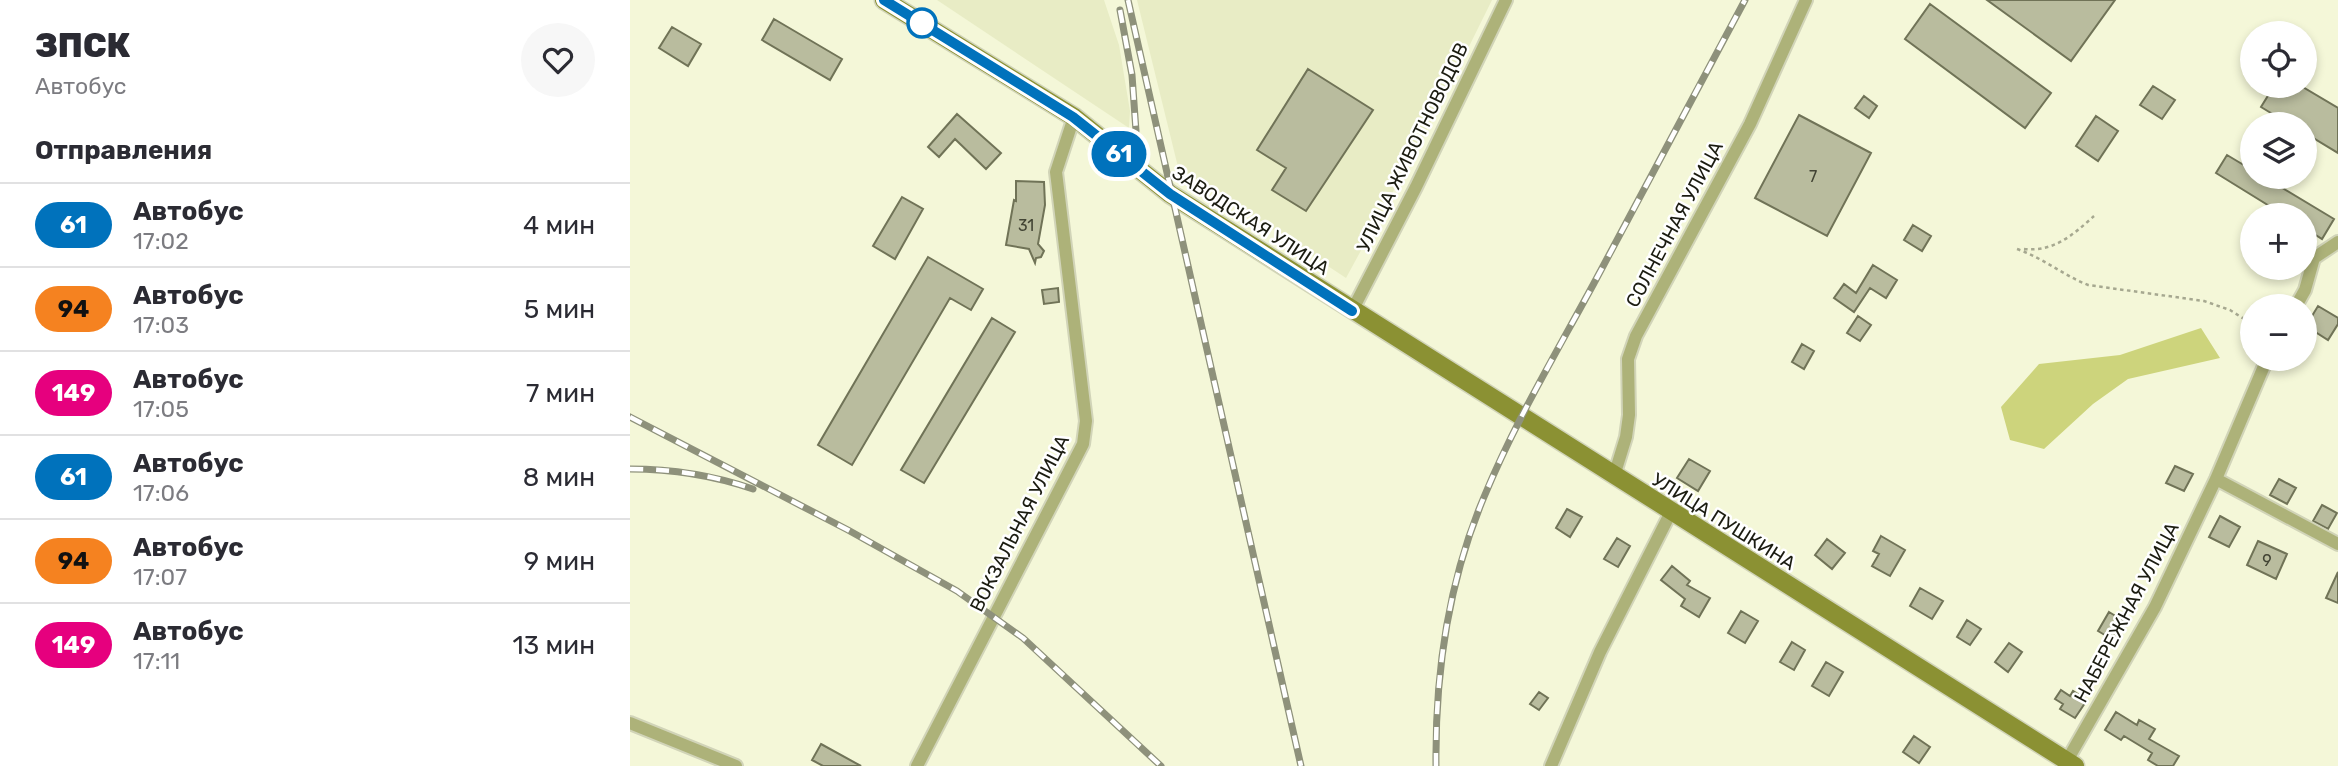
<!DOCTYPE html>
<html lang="ru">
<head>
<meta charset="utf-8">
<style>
  body { margin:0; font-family:Rubik,sans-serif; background:#f7f7f7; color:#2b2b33; height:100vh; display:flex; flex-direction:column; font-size:26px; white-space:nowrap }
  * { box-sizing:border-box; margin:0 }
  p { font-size:23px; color:#7c7c81 }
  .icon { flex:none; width:38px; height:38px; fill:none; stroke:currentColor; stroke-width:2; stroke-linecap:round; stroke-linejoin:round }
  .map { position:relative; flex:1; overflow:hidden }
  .side { display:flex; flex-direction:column; background:#fff; width:630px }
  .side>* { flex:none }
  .badge { padding:0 14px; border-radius:23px; font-size:24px; line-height:46px }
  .buttons { position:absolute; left:1610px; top:21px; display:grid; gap:14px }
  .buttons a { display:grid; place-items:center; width:77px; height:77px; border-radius:50%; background:#fff; box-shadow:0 4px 10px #0003; font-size:35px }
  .map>.badge { position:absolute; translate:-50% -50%; box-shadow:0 0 0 4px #fff }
  h2 { padding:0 35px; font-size:26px; line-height:63px }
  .round { display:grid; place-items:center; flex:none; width:74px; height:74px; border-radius:37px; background:#f7f7f7 }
  .summary { display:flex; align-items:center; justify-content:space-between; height:119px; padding:0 35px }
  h1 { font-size:33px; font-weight:800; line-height:52px }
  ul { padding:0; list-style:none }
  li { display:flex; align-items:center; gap:21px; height:84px; padding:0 35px; border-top:2px solid #e1e1e2 }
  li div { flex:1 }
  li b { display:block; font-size:26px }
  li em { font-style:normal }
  li .badge { min-width:77px; font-weight:700; text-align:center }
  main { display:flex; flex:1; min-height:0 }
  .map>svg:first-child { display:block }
  .built { fill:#e8ecc5 }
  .water { fill:#cdd47c }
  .building { fill:#b9bc9e; stroke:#707357; stroke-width:2 }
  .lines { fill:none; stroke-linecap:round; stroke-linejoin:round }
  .street-casing { stroke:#d1d4b8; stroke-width:16 }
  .secondary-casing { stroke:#d1d4b8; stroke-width:21 }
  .path { stroke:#a6a890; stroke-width:2.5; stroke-dasharray:3.5 3.5; stroke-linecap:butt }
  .street { stroke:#adb279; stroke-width:12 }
  .secondary { stroke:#8b9133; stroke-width:18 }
  .rail-casing { stroke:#8e917b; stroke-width:7 }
  .rail { stroke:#fff; stroke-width:4.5; stroke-dasharray:13; stroke-linecap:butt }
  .line-casing { stroke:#fff; stroke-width:16 }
  .line { stroke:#0072bc; stroke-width:10 }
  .stop-dot { fill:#fff; stroke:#0072bc; stroke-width:3.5 }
  .labels { text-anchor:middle; stroke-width:5; stroke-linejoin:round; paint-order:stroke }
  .number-label { font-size:16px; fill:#424434 }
  .street-label { font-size:19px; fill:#1b1c11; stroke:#fff }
</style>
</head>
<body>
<main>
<section class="side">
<div class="summary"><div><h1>ЗПСК</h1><p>Автобус</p></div><a class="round"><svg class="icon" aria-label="heart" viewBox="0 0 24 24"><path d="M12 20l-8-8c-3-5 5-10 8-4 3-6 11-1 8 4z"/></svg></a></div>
<h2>Отправления</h2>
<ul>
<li><span class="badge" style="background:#0072bc;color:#fff">61</span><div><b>Автобус</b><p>17:02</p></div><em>4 мин</em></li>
<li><span class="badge" style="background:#f58220;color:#111">94</span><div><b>Автобус</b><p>17:03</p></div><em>5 мин</em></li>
<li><span class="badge" style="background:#e6007e;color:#fff">149</span><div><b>Автобус</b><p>17:05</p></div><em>7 мин</em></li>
<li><span class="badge" style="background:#0072bc;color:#fff">61</span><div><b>Автобус</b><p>17:06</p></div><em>8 мин</em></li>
<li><span class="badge" style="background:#f58220;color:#111">94</span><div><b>Автобус</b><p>17:07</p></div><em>9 мин</em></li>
<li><span class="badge" style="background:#e6007e;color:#fff">149</span><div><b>Автобус</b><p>17:11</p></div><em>13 мин</em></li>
</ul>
</section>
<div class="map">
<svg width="1708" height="766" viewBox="0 0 1708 766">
  <rect width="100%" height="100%" fill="#f4f7d8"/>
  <path class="built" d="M307,0H474L489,45L500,111L499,128Z
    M507,0H862L808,109L716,278L548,167Z"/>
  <path class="water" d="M1571,328L1590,358L1498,379L1463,404L1414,449L1380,440L1371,407L1409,364L1490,355Z"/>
  <path class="building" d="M1357,0H1485L1441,61Z
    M1300,4L1421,93L1395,128L1275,39Z
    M144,19L212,59L200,80L132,40Z
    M42,27L71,44L58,66L29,48Z
    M678,69L743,110L676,211L642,190L656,168L627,150Z
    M1523,86L1545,100L1532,119L1510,105Z
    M1644,86H1671L1708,108V153L1675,133V124H1659L1631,107Z
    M1234,96L1247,106L1239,118L1225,108Z
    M327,114L371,153L356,169L325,139L309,157L298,147Z
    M1169,115L1241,153L1197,236L1125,198Z
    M1466,116L1488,131L1468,161L1446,146Z
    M1597,155L1622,170V177H1634L1704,219L1692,239L1675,228V215H1654L1586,173Z
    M386,181L414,182L415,205L408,244L414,251L411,257L406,258L405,263L399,249L376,245L384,200L386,201Z
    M272,197L293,209L265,259L243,246Z
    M1283,225L1301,236L1292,251L1274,240Z
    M298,257L353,289L341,310L320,298L222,465L188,445Z
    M1243,265L1267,280L1256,298L1240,288L1224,312L1204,298L1214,284L1226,293Z
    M428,288L429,302L414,304L412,290Z
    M1688,306L1708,318V324L1698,340L1676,326Z
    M1228,316L1241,325L1230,341L1217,333Z
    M362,318L385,332L294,483L271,470Z
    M1172,344L1184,351L1174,369L1162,362Z
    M1059,459L1080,471L1068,491L1047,478Z
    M1545,466L1563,474L1554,491L1536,483Z
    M1649,479L1666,488L1657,504L1640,495Z
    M1692,505L1707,513L1698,529L1683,521Z
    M937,509L952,517L940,537L926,528Z
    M1590,516L1610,527L1599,547L1579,537Z
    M1251,536L1275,550L1260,576L1242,566L1249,554L1243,551Z
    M987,538L1000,546L988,567L974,559Z
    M1197,539L1215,553L1202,569L1185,555Z
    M1628,541L1657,554L1646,579L1617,565Z
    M1042,566L1060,581L1057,585L1080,598L1069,617L1051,606L1055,599L1031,580Z
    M1708,572V603L1696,598Z
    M1290,588L1313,601L1302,619L1280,606Z
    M1111,611L1128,621L1115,643L1098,633Z
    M1479,612L1497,623L1485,641L1468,631Z
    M1337,620L1351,629L1340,645L1327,637Z
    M1162,642L1175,650L1164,670L1150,662Z
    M1379,643L1392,652L1378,672L1365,662Z
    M1196,662L1213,672L1199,696L1182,686Z
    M1431,690L1440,696L1443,691L1457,700L1445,718L1430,709L1433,704L1425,699Z
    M909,692L918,698L909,710L900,704Z
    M1486,712L1507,725L1509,720L1525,729L1519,739L1549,756L1543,766H1528L1518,760L1522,753L1494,736L1491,740L1475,730Z
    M1284,736L1300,747L1289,763L1273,752Z
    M191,744L231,766H193L182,760Z"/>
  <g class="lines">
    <defs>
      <path id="street" d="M1666,306L1675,290L1684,258L1708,242
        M722,311L786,187L876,0
        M984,476L996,437L999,415L998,359L1006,336L1120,124L1176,0
        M1586,479L1708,544
        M0,723L106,766
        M287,766L453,444L456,421L426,172L444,117
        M921,766L970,652L1041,512
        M1434,766L1525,607L1586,479L1637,359"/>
      <path id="secondary" d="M254,0L444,117L540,194L1445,766"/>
    </defs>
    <use href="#street" class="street-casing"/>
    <use href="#secondary" class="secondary-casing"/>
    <path class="path" d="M1387,249C1413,258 1433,275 1458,285L1574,301L1600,310L1622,324
      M1394,249C1424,252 1443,235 1464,216"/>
    <use href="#street" class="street"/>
    <use href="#secondary" class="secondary"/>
    <defs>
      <path id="rail" d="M498,0L671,766
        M490,10L502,75L506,131
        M0,417L218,530L327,591L393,638L531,766
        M0,469C44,469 82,475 123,489
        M806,766C805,674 818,582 854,497C884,424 925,355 963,285C1014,190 1064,95 1115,0"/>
    </defs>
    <use href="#rail" class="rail-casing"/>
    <use href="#rail" class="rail"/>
  </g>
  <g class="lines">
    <defs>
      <path id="line" d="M254,0L443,117L540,194L722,311"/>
    </defs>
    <use href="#line" class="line-casing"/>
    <use href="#line" class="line"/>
  </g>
  <circle class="stop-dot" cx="292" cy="23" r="14"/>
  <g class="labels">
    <g class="number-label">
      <text x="1183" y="182">7</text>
      <text x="396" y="231">31</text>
      <text x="1637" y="566">9</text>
    </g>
    <g class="street-label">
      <text transform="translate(782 147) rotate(-64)" y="7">УЛИЦА ЖИВОТНОВОДОВ</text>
      <text transform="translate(621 220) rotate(33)" y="7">ЗАВОДСКАЯ УЛИЦА</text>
      <text transform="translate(1044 224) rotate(-62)" y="7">СОЛНЕЧНАЯ УЛИЦА</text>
      <text transform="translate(1094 521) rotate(32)" y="7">УЛИЦА ПУШКИНА</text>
      <text transform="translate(389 523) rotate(-63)" y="7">ВОКЗАЛЬНАЯ УЛИЦА</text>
      <text transform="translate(1496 612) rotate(-62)" y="7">НАБЕРЕЖНАЯ УЛИЦА</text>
    </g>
  </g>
</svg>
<div class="buttons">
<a><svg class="icon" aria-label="locate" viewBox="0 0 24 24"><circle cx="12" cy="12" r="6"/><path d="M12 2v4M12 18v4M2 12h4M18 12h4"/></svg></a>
<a><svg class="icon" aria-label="layers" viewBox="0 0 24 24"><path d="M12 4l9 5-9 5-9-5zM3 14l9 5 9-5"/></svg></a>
<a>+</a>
<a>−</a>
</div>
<b class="badge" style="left:489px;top:154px;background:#0072bc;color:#fff">61</b>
</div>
</main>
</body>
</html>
